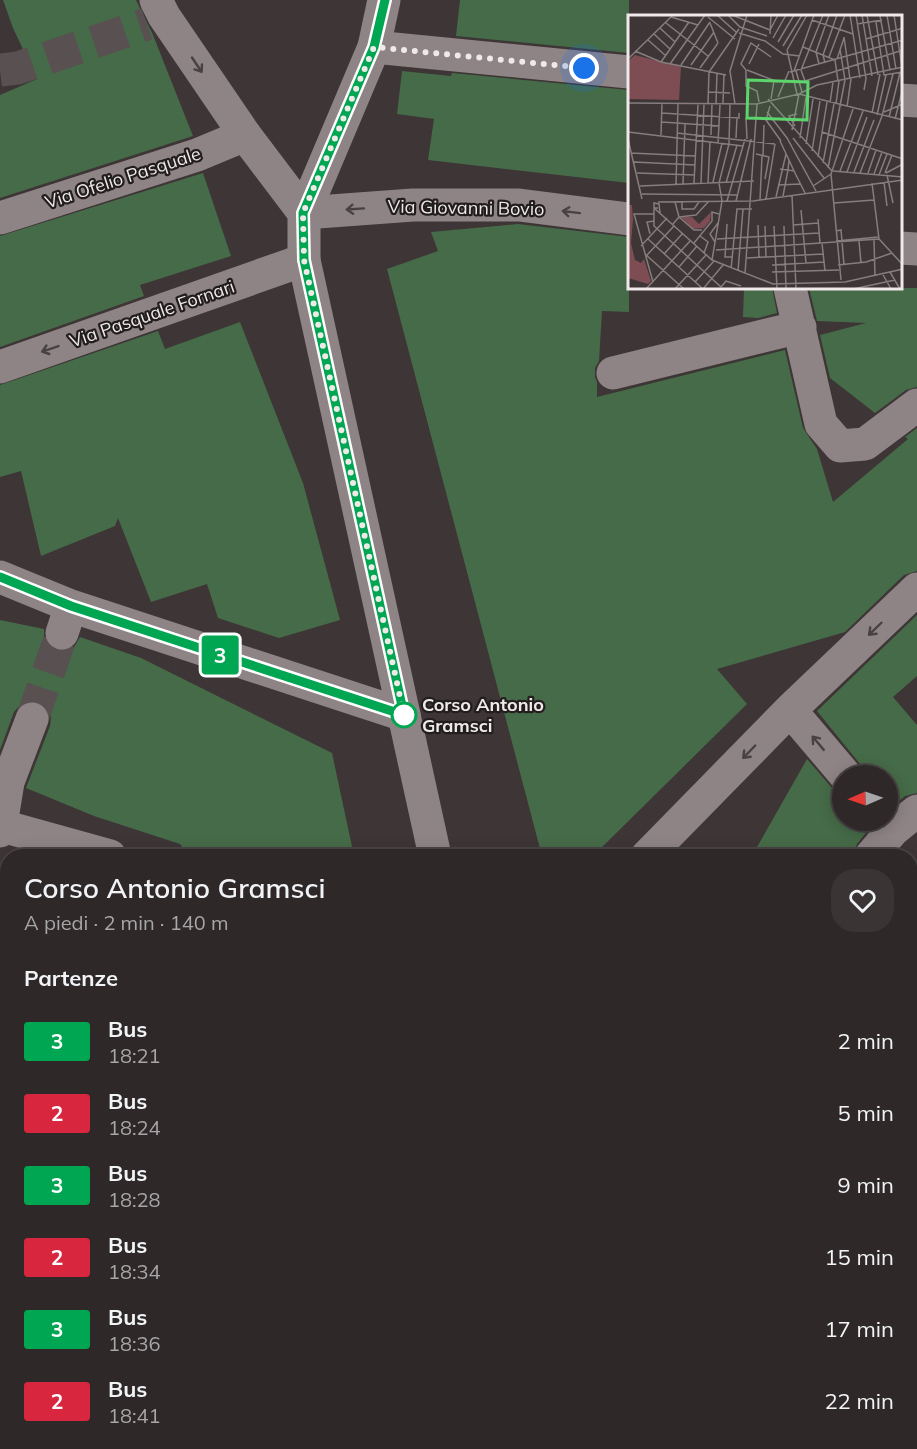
<!DOCTYPE html>
<html lang="it">
<head>
<meta charset="utf-8">
<style>
  body { margin:0; font-family:Mulish,sans-serif; background:#3a3434; color:#f1f3f6; height:100vh; display:flex; flex-direction:column; font-size:22px; white-space:nowrap }
  * { box-sizing:border-box; margin:0 }
  p { font-size:20px; color:#a7a6a8 }
  .icon { flex:none; width:33px; height:33px; fill:none; stroke:currentColor; stroke-width:2; stroke-linecap:round; stroke-linejoin:round }
  .map { position:relative; flex:1; overflow:hidden }
  .side { position:absolute; left:0px; top:849px; width:918px; height:600px; display:flex; flex-direction:column; background:#2e2828; border-radius:24px 24px 0 0; box-shadow:0 3px 15px #0003,0 0 0 2px #494445 }
  .side>* { flex:none }
  .badge { padding:0 12px; border-radius:4px; font-size:21px; line-height:39px }
  .needle { width:39px; rotate:268deg }
  .tools { position:absolute; left:832px; top:765px; display:grid; gap:12px }
  .tools a { display:grid; place-items:center; width:66px; height:66px; border-radius:50%; background:#2e2828; box-shadow:0 3px 15px #0003,0 0 0 2px #494445; font-size:30px }
  .you { position:absolute; width:30px; height:30px; margin:-15px; border:4px solid #fff; border-radius:50%; background:#1a73e8; box-shadow:0 0 0 9px #1a73e833 }
  .map>.badge { position:absolute; translate:-50% -50%; box-shadow:0 0 0 3px #fff }
  h2 { padding:0 24px; font-size:22px; line-height:54px }
  .round { display:grid; place-items:center; flex:none; width:63px; height:63px; border-radius:24px; background:#3a3434 }
  .summary { display:flex; align-items:center; justify-content:space-between; height:102px; padding:0 24px }
  h1 { font-size:28px; font-weight:600; line-height:45px }
  ul { padding:0; list-style:none }
  li { display:flex; align-items:center; gap:18px; height:72px; padding:0 24px }
  li div { flex:1 }
  li b { display:block; font-size:22px }
  li em { font-style:normal }
  li .badge { min-width:66px; font-weight:700; text-align:center }
  .map>svg:first-child { display:block }
  .building { fill:#466b48 }
  .lines { fill:none; stroke-linecap:round; stroke-linejoin:round }
  .minor-tunnel { stroke:#595051; stroke-width:33; stroke-dasharray:33 16; stroke-linecap:butt }
  .minor { stroke:#8f8485; stroke-width:33 }
  .tertiary { stroke:#8f8485; stroke-width:33 }
  .oneway { stroke:#484242 }
  .line-casing { stroke:#fff; stroke-width:14 }
  .line { stroke:#00a651; stroke-width:9 }
  .walk { stroke:#efe9e9; stroke-width:6; stroke-dasharray:0 10.8 }
  .stop-dot { fill:#fff; stroke:#00a651; stroke-width:3 }
  .labels { text-anchor:middle; stroke-width:4.5; stroke-linejoin:round; paint-order:stroke }
  .street-label { font-size:18px; fill:#efe9e9; stroke:#221e1e }
  .stop-label { font-size:18px; font-weight:bold; fill:#efe9e9; stroke:#221e1e; text-anchor:start }
  .inset-road { fill:none; stroke:#857d7e; stroke-width:1.5 }
  .view { fill:#5dd56d; fill-opacity:0.15; stroke:#5dd56d; stroke-width:3 }
  .inset-edge { fill:none; stroke:#efe9e9; stroke-width:3 }
</style>
</head>
<body>
<div class="map">
<svg width="917" height="1449" viewBox="0 0 917 1449">
  <rect width="100%" height="100%" fill="#3e3536"/>
  <path class="building" d="M3,0H136L153,35L193,136L0,198V95L37,79L13,28Z
    M460,0H629V53L456,36Z
    M402,71L451,76L452,73L629,90V183L428,160L434,119L397,114Z
    M203,173L231,256L140,285L144,296L0,347V236Z
    M518,224L629,237V312L602,311L599,361L595,368V377L597,382V397L785,350L803,428L817,449L833,502L908,439L905,437L917,428V571L904,575L845,632L717,669L747,704L593,856H542L387,269L438,251L431,232Z
    M744,288H772L777,313L758,318L743,317Z
    M809,288H917V387L906,390L875,413L830,378L820,335L866,323L817,321Z
    M240,322L303,483L340,620L279,638L218,618L207,584L151,602L118,518L115,526L41,556L21,471L0,477V385L158,331L165,349Z
    M917,615V676L893,697L917,725V793L905,796L888,810V776H864L860,764L817,711Z
    M0,620L44,629V637L48,645L57,651H66L74,647L80,637L141,658L332,753L354,856H188L180,844L94,816L26,788L50,726L51,717L47,708L39,702L30,700L21,704L14,712L0,750Z
    M807,759L832,788L843,794V820H876L857,844L853,856H752Z"/>
  <g class="lines">
    <path class="minor-tunnel" d="M0,70L18,68L147,24
      M32,719L62,633"/>
    <path class="minor" d="M374,47L629,72
      M900,100L917,101
      M304,213L413,205H519L629,219
      M0,218L197,155L245,135
      M900,248L917,249
      M790,288L821,424L840,446L865,444L917,405
      M0,367L304,260
      M613,373L800,327
      M0,577L71,606L404,715
      M62,633L71,606
      M790,710L846,776
      M2,826L110,856
      M0,831L8,782L32,719
      M647,856L790,710L917,589
      M871,856L893,830L917,811
      M910,999H917
      M170,1449L171,1442"/>
    <path class="tertiary" d="M156,0L164,16L245,135L304,213
      M384,0L374,47L304,213V260L435,856
      M910,1182H917
      M606,1442V1449"/>
  </g>
  <defs><path id="oneway-shaft" d="M-6 0H5M1.5-3L5.5 0L1.5 3" fill="none" stroke-width="1.6" stroke-linecap="round" stroke-linejoin="round" transform="scale(1.5)"/></defs>
  <g class="oneway">
    <use href="#oneway-shaft" transform="translate(197 65) rotate(56)"/>
    <use href="#oneway-shaft" transform="translate(355 209) rotate(176)"/>
    <use href="#oneway-shaft" transform="translate(571 212) rotate(-173)"/>
    <use href="#oneway-shaft" transform="translate(50 349) rotate(161)"/>
    <use href="#oneway-shaft" transform="translate(875 629) rotate(136)"/>
    <use href="#oneway-shaft" transform="translate(818 743) rotate(-130)"/>
    <use href="#oneway-shaft" transform="translate(749 752) rotate(134)"/>
  </g>
  <g class="lines">
    <defs>
      <path id="line" d="M0,577L71,606L404,715L304,260L303,213L374,47L385,0"/>
    </defs>
    <use href="#line" class="line-casing"/>
    <use href="#line" class="line"/>
    <path class="walk" d="M404,715L304,260L303,213L374,47L584,68"/>
  </g>
  <circle class="stop-dot" cx="404" cy="715" r="12"/>
  <g class="labels">
    <g class="street-label">
      <text transform="translate(123 178) rotate(-18)" y="6">Via Ofelio Pasquale</text>
      <text transform="translate(466 208) rotate(1)" y="6">Via Giovanni Bovio</text>
      <text transform="translate(152 314) rotate(-19)" y="6">Via Pasquale Fornari</text>
    </g>
    <g class="stop-label">
      <text x="422" y="711">Corso Antonio<tspan x="422" dy="21">Gramsci</tspan></text>
    </g>
  </g>
  <g transform="translate(628 15)">
    <rect width="274" height="274" fill="#3e3536"/>
    <path d="M7,40L53,52L51,85L0,84V46ZM0,190H4L5,205L3,228L7,245L13,248L16,244L23,266L20,269L0,263ZM83,197L82,206L76,213L65,214L53,202H64L71,209Z" fill="#7d4d53"/>
    <path class="inset-road" d="M89,0L108,17M100,0L112,12L139,21M104,0L142,15L150,0M222,0L232,63M228,0L238,64L236,75M234,0L244,61M239,0L250,60M259,0L268,54M266,0L274,52M252,1L262,55M43,2L70,10M80,2L107,24M184,5L225,19M248,7L256,60L275,57M38,8L80,41M82,8L90,28M229,9L254,5M32,13L47,27M111,18L137,26L155,39L172,41M26,19L42,34M142,19L143,0M216,22L222,64M145,23L158,0M238,24L275,13M20,25L38,41M150,27L166,0M155,31L174,0M175,32L207,45L210,66M212,34L217,65M159,35L169,79M159,35L179,0M7,36L33,47L98,60M201,42L217,0M0,44L45,0M209,44L216,23M33,47L61,7M197,48L195,40L209,0M42,49L77,0M121,49L131,29M191,49L188,37L201,0M53,50L82,7M63,50L86,17M72,53L90,28M118,55L113,49L123,28L143,42M118,55V71L129,76L131,87M119,55L150,67M173,55L177,66L275,35M173,55L195,0M166,56L186,0M168,56L174,77M162,57L275,25M80,77L102,78M171,79L275,105M150,82L161,56M140,84L204,156M143,84L146,66M0,88L129,89M88,88L89,58M95,88L96,59M202,88L205,67M80,89L81,57L111,14M107,89L102,56L119,0M129,89L171,79L189,70L275,52M208,89L211,66M142,91L138,105L153,126M219,92L223,64M139,97L159,123L188,176M256,97L275,89M34,98L111,103V98M244,98L252,59M249,100L258,60M261,102L272,58M118,103L119,124M267,104L275,73M34,107L91,111M167,111L161,101L169,99M164,115L171,79M0,117L115,131M194,117L275,144M49,118L147,129M33,120L34,88M83,120L84,89M108,123L109,103M165,123L196,163M172,123L178,82M0,124L14,184M152,126L161,145L166,156L160,155L161,145M90,128L92,90M178,129L185,84M184,136L192,86M3,138L67,141M128,139L141,142L137,164M135,141L136,110M190,142L199,87M6,147L67,150M195,148L206,89M200,153L217,65M152,154L160,155L155,181M166,156L177,178M205,156L275,162M212,156L235,96M219,157L239,102M226,157L246,105M9,158L67,160M232,158L254,101L265,59M240,158L248,135M257,158L264,140M258,158L275,149M246,159L254,137M251,160L259,139M259,160L265,188M85,167L94,128M256,167L259,191M66,168L70,89M73,168L76,89M80,168L82,127M98,168L109,130M244,168L251,224M55,169L57,109M48,170L50,89M150,170L173,169M12,171L126,166M185,171L203,159M14,179L109,180M164,180L168,274M148,182L158,139M138,184L147,129M132,185L134,141M99,186L117,124M108,186L123,124M30,187L125,186L275,165M47,187L51,202L68,200L81,186M54,187V194H66L71,187M206,188L246,185M26,193V211L93,272M26,193L84,245L145,269L217,267L275,254M30,193H26V188L31,189L32,198M173,195L178,248M190,204L192,228M45,209L51,202L66,215H74M99,209L97,242H105M130,210L131,243M165,210L190,208M137,211L138,242M146,211L149,274M156,211L158,274M208,216L213,215L216,250M22,219L19,207L26,206M72,221L80,227L76,238M20,224L75,274L95,250M89,224L191,218M251,224L275,250M246,225L247,260M208,226L250,222M231,226L233,248M87,227L82,219L90,208M66,228L84,206V197L91,199M194,228L197,256M13,231L39,203M88,235L251,224M17,239L56,274M36,239L55,218M19,240L46,211M119,243L195,239M84,245L94,186L91,168L101,129L102,89M144,250L196,247M210,250L238,247L264,238M51,252L69,231M103,254L109,194H124M110,256L115,194M144,257L211,255M262,257L272,274M254,258L263,274M117,259L129,89M213,265L203,159L225,94M25,267L6,199H26M67,267L86,246M93,272L98,266L113,271M18,274L63,225M47,274L78,240M225,274L267,265"/>
    <path class="view" d="M120,65L180,67L179,105L119,103Z"/>
    <rect width="274" height="274" class="inset-edge"/>
  </g>
</svg>
<div class="tools">
<a><svg class="needle" viewBox="-14 -14 28 28"><path d="M0-13l5 13h-10z" fill="#e53935"/><path d="M0 13l5-13h-10z" fill="#a7a6a8"/></svg></a>
</div>
<div class="you" style="left:584px;top:68px"></div>
<b class="badge" style="left:220px;top:655px;background:#00a651;color:#fff">3</b>
<section class="side">
<div class="summary"><div><h1>Corso Antonio Gramsci</h1><p>A piedi · 2 min · 140 m</p></div><a class="round"><svg class="icon" aria-label="heart" viewBox="0 0 24 24"><path d="M12 20l-8-8c-3-5 5-10 8-4 3-6 11-1 8 4z"/></svg></a></div>
<h2>Partenze</h2>
<ul>
<li><span class="badge" style="background:#00a651;color:#fff">3</span><div><b>Bus</b><p>18:21</p></div><em>2 min</em></li>
<li><span class="badge" style="background:#d7263d;color:#fff">2</span><div><b>Bus</b><p>18:24</p></div><em>5 min</em></li>
<li><span class="badge" style="background:#00a651;color:#fff">3</span><div><b>Bus</b><p>18:28</p></div><em>9 min</em></li>
<li><span class="badge" style="background:#d7263d;color:#fff">2</span><div><b>Bus</b><p>18:34</p></div><em>15 min</em></li>
<li><span class="badge" style="background:#00a651;color:#fff">3</span><div><b>Bus</b><p>18:36</p></div><em>17 min</em></li>
<li><span class="badge" style="background:#d7263d;color:#fff">2</span><div><b>Bus</b><p>18:41</p></div><em>22 min</em></li>
</ul>
</section>
</div>
</body>
</html>
